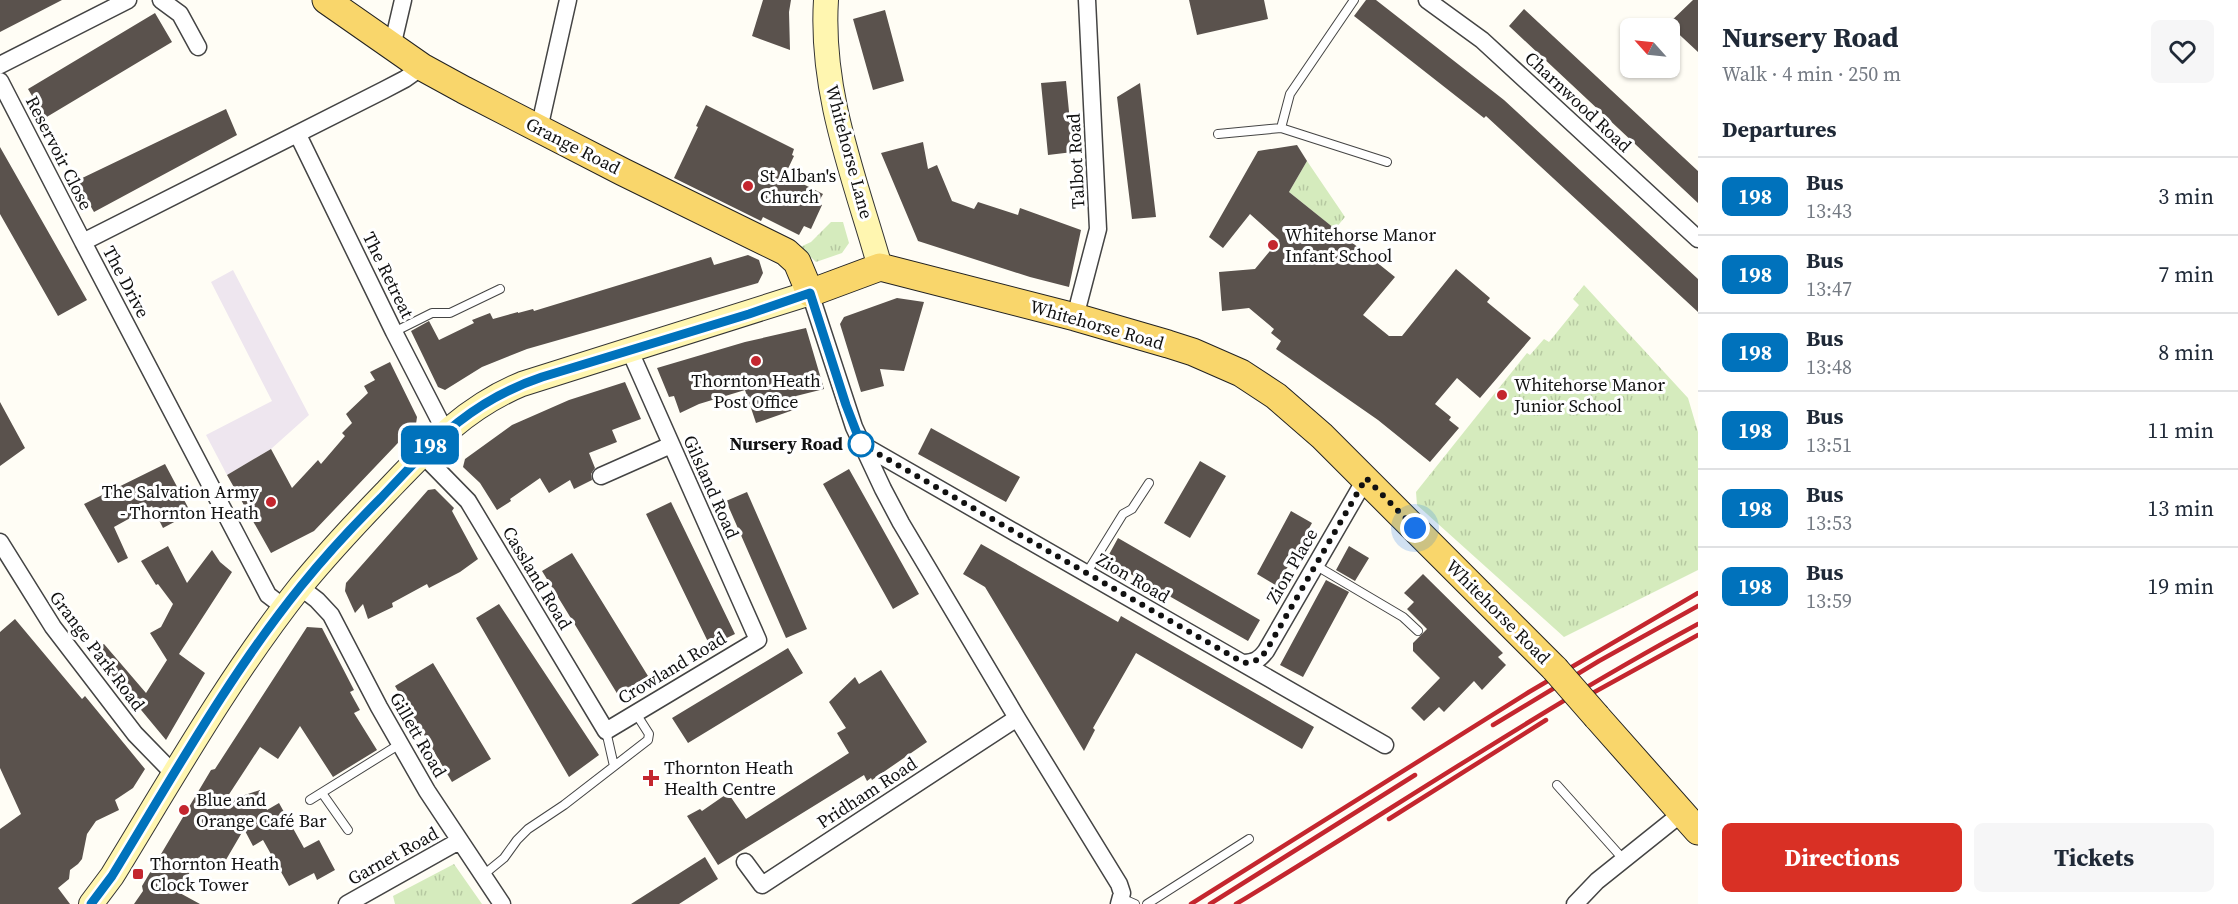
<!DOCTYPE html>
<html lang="en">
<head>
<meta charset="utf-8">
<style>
  body { margin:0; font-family:"Source Serif 4",serif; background:#f6f6f7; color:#1f2937; height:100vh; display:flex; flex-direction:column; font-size:22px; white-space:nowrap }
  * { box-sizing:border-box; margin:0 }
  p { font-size:20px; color:#747a83 }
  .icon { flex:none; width:33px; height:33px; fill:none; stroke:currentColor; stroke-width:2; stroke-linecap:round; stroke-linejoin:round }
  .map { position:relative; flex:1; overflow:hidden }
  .panel { display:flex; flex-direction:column; background:#fff; width:540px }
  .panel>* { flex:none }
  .badge { padding:0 12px; border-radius:9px; font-size:21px; line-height:39px }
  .needle { width:39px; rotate:297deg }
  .controls { position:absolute; left:1620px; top:18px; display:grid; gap:12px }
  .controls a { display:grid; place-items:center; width:60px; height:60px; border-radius:9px; background:#fff; box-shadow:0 2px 4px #0004; font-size:30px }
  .you { position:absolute; width:30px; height:30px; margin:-15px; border:4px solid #fff; border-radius:50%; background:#1a73e8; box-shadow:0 0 0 9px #1a73e833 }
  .map>.badge { position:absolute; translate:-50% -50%; box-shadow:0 0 0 3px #fff }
  h2 { padding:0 24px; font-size:22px; line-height:54px }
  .round { display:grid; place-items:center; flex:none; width:63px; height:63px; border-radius:9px; background:#f6f6f7 }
  .headline { display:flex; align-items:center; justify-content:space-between; height:102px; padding:0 24px }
  h1 { font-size:28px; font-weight:700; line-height:45px }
  .primary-button { display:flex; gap:12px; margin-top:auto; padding:12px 24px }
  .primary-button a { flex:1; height:69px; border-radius:9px; background:#d93025; color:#fff; font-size:24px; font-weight:700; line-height:69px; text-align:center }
  .primary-button a+a { background:#f6f6f7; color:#1f2937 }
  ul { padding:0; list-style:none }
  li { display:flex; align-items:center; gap:18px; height:78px; padding:0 24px; border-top:2px solid #e0e1e3 }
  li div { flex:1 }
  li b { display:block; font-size:22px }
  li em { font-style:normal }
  li .badge { min-width:66px; font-weight:700; text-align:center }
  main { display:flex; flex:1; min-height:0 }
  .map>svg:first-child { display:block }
  .industrial { fill:#eee6ef }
  .grass { fill:url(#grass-tufts) }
  .building { fill:#5a524d }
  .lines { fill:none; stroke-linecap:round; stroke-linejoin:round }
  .lane-casing { stroke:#444; stroke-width:10 }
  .street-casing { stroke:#444; stroke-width:19 }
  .secondary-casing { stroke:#333; stroke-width:26 }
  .primary-casing { stroke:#222; stroke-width:29 }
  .lane { stroke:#fff; stroke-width:8 }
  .street { stroke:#fff; stroke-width:16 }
  .secondary { stroke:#fff6b0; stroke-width:24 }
  .primary { stroke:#f9d66b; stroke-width:27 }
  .rail { stroke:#c4262e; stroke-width:4.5 }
  .primary-bridge-casing { stroke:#222; stroke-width:29; stroke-linecap:butt }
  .primary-bridge { stroke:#f9d66b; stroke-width:27 }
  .line-casing { stroke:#fff; stroke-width:14 }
  .line { stroke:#0072bc; stroke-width:9 }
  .walk { stroke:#111; stroke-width:6; stroke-dasharray:0 10.8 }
  .poi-dot { fill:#c4262e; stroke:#fff; stroke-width:2 }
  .stop-dot { fill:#fff; stroke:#0072bc; stroke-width:3 }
  .labels { text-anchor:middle; stroke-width:6; stroke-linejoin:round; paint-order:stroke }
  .street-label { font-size:18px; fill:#111; stroke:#fff }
  .poi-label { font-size:18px; fill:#111; stroke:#fff; text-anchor:start }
  .stop-label { font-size:18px; font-weight:bold; fill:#111; stroke:#fff; text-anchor:end }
</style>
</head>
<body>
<main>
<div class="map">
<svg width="1698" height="904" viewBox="0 0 1698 904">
  <defs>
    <pattern id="grass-tufts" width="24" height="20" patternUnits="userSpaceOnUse" patternTransform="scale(1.5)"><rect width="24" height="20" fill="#d5ebbd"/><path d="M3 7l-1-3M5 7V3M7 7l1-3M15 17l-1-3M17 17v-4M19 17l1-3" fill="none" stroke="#b6c8a1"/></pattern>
  </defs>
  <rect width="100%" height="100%" fill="#fffdf5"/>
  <path class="industrial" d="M233,270L309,415L271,449L227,475L206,435L272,401L211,282Z"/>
  <path class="grass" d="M1307,161L1345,217L1335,229L1289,192Z
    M831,222H843L849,243L842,253L816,262L800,247L811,242Z
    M1584,285L1688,398L1698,432V570L1564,637L1417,505L1416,492L1527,353L1530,355L1544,339L1549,342L1579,305L1573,299Z
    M454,864L482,904H395L393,896Z"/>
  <path class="building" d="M0,0H62L0,32Z
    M763,0H791L789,12L790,50L752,36Z
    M1189,0H1264L1268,19L1197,35Z
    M1366,0H1376L1504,100L1698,279V312L1486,116L1484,118L1354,16Z
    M1693,0H1698V52L1668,24Z
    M1524,9L1698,171V203L1509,26Z
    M885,10L904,81L873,90L853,19Z
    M155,13L172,42L45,118L28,89Z
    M1066,81L1073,152L1048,155L1041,83Z
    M1140,83L1156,217L1132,219L1117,97Z
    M706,105L794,149L792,155L794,156L785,175L823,194L818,203L822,205L811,229L804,226L799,235L763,217L761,221L674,178L698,127L696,126Z
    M226,109L237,135L94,212L76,181Z
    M923,142L928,169L937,165L952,201L974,209L978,202L1018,215L1020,208L1081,230L1069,287L1030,277L918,241L881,153Z
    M1297,145L1307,161L1289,192L1395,277L1363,315L1389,336H1402L1456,269L1490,298L1487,302L1531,338L1480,398L1457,378L1435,404L1451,417L1449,420L1459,428L1430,462L1378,420L1276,349L1281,341L1271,333L1274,329L1249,308L1222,311L1219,272L1255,269L1279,240L1250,214L1223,248L1209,237L1258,151Z
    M0,147L87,300L58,316L0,214Z
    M748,255L759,260L763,273L758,283L527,349L482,367L445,390L438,387L411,331L429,321L439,340L474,323L472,320L490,313L493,319L518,312V313L533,309L534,311L711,257L714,265Z
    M897,298L924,302L904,371L880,369L884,386L861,392L840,324L844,317Z
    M806,328L824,389L796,396L799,408L756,423L745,390L699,404L680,413L674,396L669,397L657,368L745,342Z
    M390,362L417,417L416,424L314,531L271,553L227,475L271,449L292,488L318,460L321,464L345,436L342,433L352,423L346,414L368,393L364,386L375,380L370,372Z
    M625,382L641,419L612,430L617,442L589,453L595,468L591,474L592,480L574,489L570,480L549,493L540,478L510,499L511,501L497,510L480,483L463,467L465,459L512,425L569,400Z
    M0,402L25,448L0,466Z
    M931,428L1020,477L1006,502L918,454Z
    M1200,461L1226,476L1190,538L1164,523Z
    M165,464L191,513L163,528L152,506L114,527L128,558L118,563L84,504Z
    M849,469L919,594L893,609L823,484Z
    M435,489L454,508L452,511L478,559L460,572L429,588L427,584L392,603L393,607L368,619L363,604L355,613L345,591L346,583L428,490Z
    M747,492L807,629L786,638L726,501Z
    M671,502L735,634L710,646L646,514Z
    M1291,511L1312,523L1277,586L1257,574Z
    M1118,538L1260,620L1248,641L1106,560Z
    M981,544L1118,622L1121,616L1314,727L1302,749L1136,653L1093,728L1095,730L1084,751L985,587L963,574Z
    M168,546L187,583L212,550L220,562L232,572L179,654L205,673L166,740L93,652L104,644L146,693L167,660L150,633L161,627L173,604L158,584L156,585L141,561Z
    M1349,546L1369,558L1355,581L1336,570Z
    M572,553L648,676L618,695L542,571Z
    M1423,574L1503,653L1498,657L1506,665L1482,690L1474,681L1444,712L1439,707L1424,721L1411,708L1440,678L1413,651V643L1427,629L1407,609L1414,602L1404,593Z
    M1326,580L1349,592L1303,677L1280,665Z
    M499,604L599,755L569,777L476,618Z
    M15,619L82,699L85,696L145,769L133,788L115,800L119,810L96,821L87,834L82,859L78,864L70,870L69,879L58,888L70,904H0V829L21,814L0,768V632Z
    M307,627L322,628L354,690L350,692L360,710L354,713L377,750L333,777L300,726L278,759L260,747L224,802L260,790L267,810L279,803L304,848L319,840L335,870L317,880L314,873L289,886L263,840L253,846L244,829L220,870L199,857L178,892L200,904H134L143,891L142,886L211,770L215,769Z
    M788,648L803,673L688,743L672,718Z
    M433,663L491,759L452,782L395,686Z
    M881,670L927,742L872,780L871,778L867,781L864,775L718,865L687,816L700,809L702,811L728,793L746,819L849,753L837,733L846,728L829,702L855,677L859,684Z
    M705,857L718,879L679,904H631Z"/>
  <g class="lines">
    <defs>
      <path id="lane" d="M1281,128L1290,94L1354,0
        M1218,134L1281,128L1387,162
        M394,332L432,313H450L500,289
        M1315,565L1403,617L1418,631
        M1086,574L1123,514L1132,509L1149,483
        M606,731L614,766
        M1557,785L1624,860
        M322,793L348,830
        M310,800L400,744
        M482,876L504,858L517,840L528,829L564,805L648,740L649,734L635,712
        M1121,898L1135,904
        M1147,904L1249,839"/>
      <path id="street" d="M161,0L180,14L198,47
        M1427,0L1482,40L1698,239
        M392,47L403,0
        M0,65L128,0
        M0,81L83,242
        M539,129L568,0
        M298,135L394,332L445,431
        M810,293L854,427L883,489L901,523L1017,718L1119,884L1122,893L1119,904
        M1075,317L1098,229L1087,0
        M861,444L1385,745
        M422,454L468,501L606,731L758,640L629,349
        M601,476L671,445
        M0,542L53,627L135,734L174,774
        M300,587L317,600L331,615L379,707L427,791L502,904
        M285,608L268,595L83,242L384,90L405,79L422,67
        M1244,663C1255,662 1259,660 1266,651L1366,478
        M745,862L762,885L1017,718
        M347,904L459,841
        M1575,904L1597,881L1682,813"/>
      <path id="secondary" d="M826,0C820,93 855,179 880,267
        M91,904L112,876C172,778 229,677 300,587C327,554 356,523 385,493C428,448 464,408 522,384L810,293"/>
      <path id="primary" d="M326,0L422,67L464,90L623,172L786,252L797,262L810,293L880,267L1075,317L1168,344L1193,352L1241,373L1276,396L1322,436L1555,669
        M1597,717L1698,831"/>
    </defs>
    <use href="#lane" class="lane-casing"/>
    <use href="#street" class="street-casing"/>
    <use href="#secondary" class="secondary-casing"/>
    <use href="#primary" class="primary-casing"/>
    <use href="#lane" class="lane"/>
    <use href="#street" class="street"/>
    <use href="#secondary" class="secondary"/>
    <use href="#primary" class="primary"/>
    <path class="rail" d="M1580,700L1698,635
      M1493,725L1599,661L1698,606
      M1389,819L1546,720
      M1191,904L1529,692L1698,593
      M1210,904L1415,775
      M1236,904C1390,811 1539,710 1698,624"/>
    <defs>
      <path id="primary-bridge" d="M1555,669L1597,717"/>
    </defs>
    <use href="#primary-bridge" class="primary-bridge-casing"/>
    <use href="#primary-bridge" class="primary-bridge"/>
  </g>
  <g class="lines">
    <defs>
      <path id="line" d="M91,904L112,876C172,778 229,675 301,586C326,555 353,526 381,498C433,443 468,402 542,377L749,314L810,293L846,405L861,444"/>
    </defs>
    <use href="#line" class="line-casing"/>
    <use href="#line" class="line"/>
    <path class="walk" d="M861,444L1244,663C1255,662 1259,660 1266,651L1366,478L1415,528"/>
  </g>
  <g class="poi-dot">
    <circle cx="748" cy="186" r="6"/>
    <circle cx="1273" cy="245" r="6"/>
    <circle cx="756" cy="361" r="6"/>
    <circle cx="1502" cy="395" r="6"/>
    <circle cx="271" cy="502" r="6"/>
    <path d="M648 769h6v6h6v6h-6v6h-6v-6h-6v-6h6z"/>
    <circle cx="184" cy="810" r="6"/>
    <rect x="132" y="868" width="12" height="12" rx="3"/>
  </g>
  <circle class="stop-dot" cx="861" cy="444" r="12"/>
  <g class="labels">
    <g class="street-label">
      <text transform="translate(1578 102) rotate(43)" y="6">Charnwood Road</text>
      <text transform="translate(573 146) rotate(27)" y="6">Grange Road</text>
      <text transform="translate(849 152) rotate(75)" y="6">Whitehorse Lane</text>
      <text transform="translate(59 153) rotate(63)" y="6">Reservoir Close</text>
      <text transform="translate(1076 161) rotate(-93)" y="6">Talbot Road</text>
      <text transform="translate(388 275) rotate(64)" y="6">The Retreat</text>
      <text transform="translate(126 282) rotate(62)" y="6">The Drive</text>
      <text transform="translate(1097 325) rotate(16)" y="6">Whitehorse Road</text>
      <text transform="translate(711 487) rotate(66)" y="6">Gilsland Road</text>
      <text transform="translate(1292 566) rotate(-60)" y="6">Zion Place</text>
      <text transform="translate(537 578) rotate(59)" y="6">Cassland Road</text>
      <text transform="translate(1133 578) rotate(30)" y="6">Zion Road</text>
      <text transform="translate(1498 612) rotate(45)" y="6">Whitehorse Road</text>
      <text transform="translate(97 651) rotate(53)" y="6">Grange Park Road</text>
      <text transform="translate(672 668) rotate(-31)" y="6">Crowland Road</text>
      <text transform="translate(418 735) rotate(60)" y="6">Gillett Road</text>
      <text transform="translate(867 793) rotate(-33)" y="6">Pridham Road</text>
      <text transform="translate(393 856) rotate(-29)" y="6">Garnet Road</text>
    </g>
    <g class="poi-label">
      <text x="760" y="182">St Alban's<tspan x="760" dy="21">Church</tspan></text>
      <text x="1285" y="241">Whitehorse Manor<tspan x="1285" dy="21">Infant School</tspan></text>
      <text x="756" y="387" text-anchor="middle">Thornton Heath<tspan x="756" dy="21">Post Office</tspan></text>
      <text x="1514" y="391">Whitehorse Manor<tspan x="1514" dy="21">Junior School</tspan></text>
      <text x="259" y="498" text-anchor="end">The Salvation Army<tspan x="259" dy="21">- Thornton Heath</tspan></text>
      <text x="664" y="774">Thornton Heath<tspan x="664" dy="21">Health Centre</tspan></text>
      <text x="196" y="806">Blue and<tspan x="196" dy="21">Orange Café Bar</tspan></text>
      <text x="150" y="870">Thornton Heath<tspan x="150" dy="21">Clock Tower</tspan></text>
    </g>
    <g class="stop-label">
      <text x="843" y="450">Nursery Road</text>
    </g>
  </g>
</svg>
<div class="controls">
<a><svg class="needle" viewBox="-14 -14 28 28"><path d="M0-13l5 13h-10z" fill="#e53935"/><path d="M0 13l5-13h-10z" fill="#747a83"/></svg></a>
</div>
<div class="you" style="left:1415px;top:528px"></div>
<b class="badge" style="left:430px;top:445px;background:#0072bc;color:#fff">198</b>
</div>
<section class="panel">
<div class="headline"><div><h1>Nursery Road</h1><p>Walk · 4 min · 250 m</p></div><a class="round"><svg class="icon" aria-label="heart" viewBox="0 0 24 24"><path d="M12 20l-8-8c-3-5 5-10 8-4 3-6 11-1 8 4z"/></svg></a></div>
<h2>Departures</h2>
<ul>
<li><span class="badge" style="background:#0072bc;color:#fff">198</span><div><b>Bus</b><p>13:43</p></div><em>3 min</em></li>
<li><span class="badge" style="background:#0072bc;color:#fff">198</span><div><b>Bus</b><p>13:47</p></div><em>7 min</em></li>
<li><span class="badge" style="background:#0072bc;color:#fff">198</span><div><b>Bus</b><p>13:48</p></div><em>8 min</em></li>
<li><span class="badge" style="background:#0072bc;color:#fff">198</span><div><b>Bus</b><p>13:51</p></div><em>11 min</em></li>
<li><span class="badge" style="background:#0072bc;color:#fff">198</span><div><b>Bus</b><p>13:53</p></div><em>13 min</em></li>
<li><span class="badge" style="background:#0072bc;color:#fff">198</span><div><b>Bus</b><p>13:59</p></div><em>19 min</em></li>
</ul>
<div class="primary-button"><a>Directions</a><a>Tickets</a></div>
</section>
</main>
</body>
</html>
